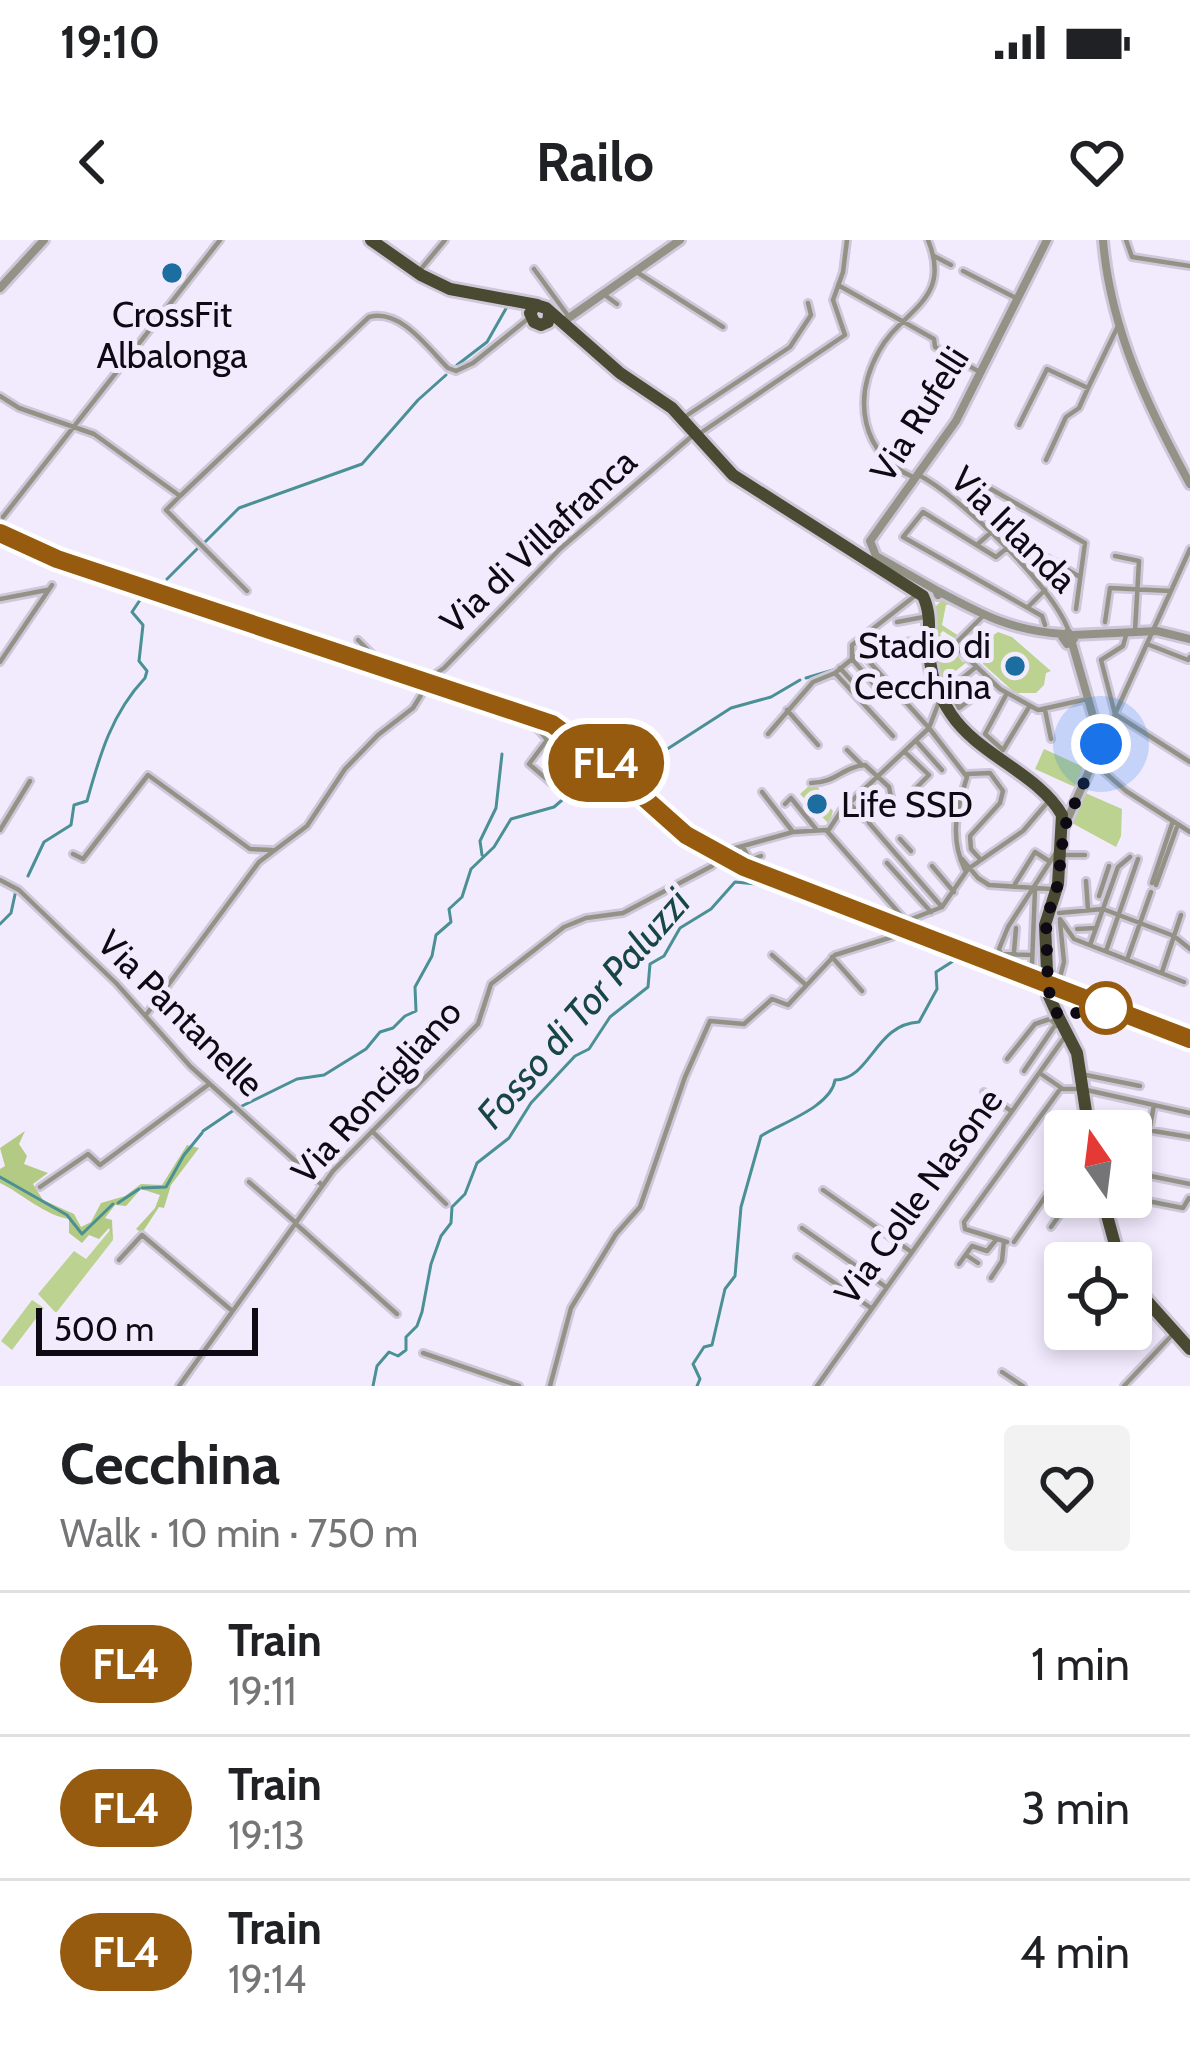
<!DOCTYPE html>
<html lang="en">
<head>
<meta charset="utf-8">
<style>
  body { margin:0; font-family:Cabin,sans-serif; background:#f2f2f2; color:#202124; height:100vh; display:flex; flex-direction:column; font-size:45px; white-space:nowrap }
  * { box-sizing:border-box; margin:0 }
  p { font-size:39px; color:#757577 }
  .icon { flex:none; width:66px; height:66px; fill:none; stroke:currentColor; stroke-width:2; stroke-linecap:round; stroke-linejoin:round }
  .map { position:relative; height:1146px; overflow:hidden }
  .sheet { display:flex; flex-direction:column; background:#fff; flex:1 }
  .sheet>* { flex:none }
  .badge { padding:0 24px; border-radius:39px; font-size:42px; line-height:78px }
  .needle { width:78px; rotate:346deg }
  .tools { position:absolute; left:1044px; top:870px; display:grid; gap:24px }
  .tools a { display:grid; place-items:center; width:108px; height:108px; border-radius:12px; background:#fff; box-shadow:0 6px 18px #0003; font-size:60px }
  .scale { position:absolute; left:36px; bottom:30px; width:222px; box-sizing:border-box; padding-left:12px; border:6px solid #0e0a14; border-top:0; font-size:33px; line-height:42px; white-space:nowrap; color:#0e0a14; -webkit-text-stroke:9px #f2ebfe; paint-order:stroke }
  .you { position:absolute; width:60px; height:60px; margin:-30px; border:9px solid #fff; border-radius:50%; background:#1a73e8; box-shadow:0 0 0 18px #1a73e833 }
  .map>.badge { position:absolute; translate:-50% -50%; box-shadow:0 0 0 6px #fff }
  .round { display:grid; place-items:center; flex:none; width:126px; height:126px; border-radius:12px; background:#f2f2f2 }
  .overview { display:flex; align-items:center; justify-content:space-between; height:204px; padding:0 60px }
  h1 { font-size:57px; font-weight:700; line-height:90px }
  ul { padding:0; list-style:none }
  li { display:flex; align-items:center; gap:36px; height:144px; padding:0 60px; border-top:3px solid #e0e0e0 }
  li div { flex:1 }
  li b { display:block; font-size:45px }
  li em { font-style:normal }
  li .badge { min-width:132px; font-weight:700; text-align:center }
  .status { display:flex; justify-content:space-between; align-items:center; height:84px; padding:0 60px; background:#fff; direction:ltr }
  .status svg { height:33px; fill:currentColor }
  header { display:flex; justify-content:space-between; align-items:center; height:156px; padding:0 60px; background:#fff; font-size:54px; font-weight:700 }
  .map>svg:first-child { display:block }
  .green { fill:#bcd290 }
  .forest { fill:#b3ca85 }
  .lines { fill:none; stroke-linecap:round; stroke-linejoin:round }
  .stream { stroke:#4a9094; stroke-width:3 }
  .minor-casing { stroke:#cec7d9; stroke-width:10 }
  .tertiary-casing { stroke:#cec7d9; stroke-width:14 }
  .primary-casing { stroke:#cec7d9; stroke-width:18 }
  .minor { stroke:#929386; stroke-width:4.5 }
  .tertiary { stroke:#929386; stroke-width:8 }
  .primary { stroke:#494a32; stroke-width:12 }
  .rail-casing { stroke:#6d6876; stroke-width:8 }
  .rail { stroke:#f2ebfe; stroke-width:3; stroke-dasharray:9; stroke-linecap:butt }
  .minor-bridge-casing { stroke:#cec7d9; stroke-width:10; stroke-linecap:butt }
  .primary-bridge-casing { stroke:#cec7d9; stroke-width:18; stroke-linecap:butt }
  .minor-bridge { stroke:#929386; stroke-width:4.5 }
  .primary-bridge { stroke:#494a32; stroke-width:12 }
  .line-casing { stroke:#fff; stroke-width:27 }
  .line { stroke:#965b0e; stroke-width:18 }
  .walk { stroke:#0e0a14; stroke-width:12; stroke-dasharray:0 21.6 }
  .poi-dot { fill:#1d6ea0; stroke:#f2ebfe; stroke-width:4.5 }
  .stop-dot { fill:#fff; stroke:#965b0e; stroke-width:6 }
  .labels { text-anchor:middle; stroke-width:10; stroke-linejoin:round; paint-order:stroke }
  .poi-label { font-size:36px; fill:#0e0a14; stroke:#f2ebfe }
  .street-label { font-size:36px; fill:#0e0a14; stroke:#f2ebfe }
  .water-label { font-size:39px; font-style:italic; fill:#174646; stroke:#f2ebfe }
</style>
</head>
<body>
<div class="status"><b>19:10</b><svg viewBox="0 0 49 12"><path d="M0 12V9h3v3zM5 12V6h3v6zM10 12V3h3v9zM15 12V0h3v12zM26 1h20v11H26zM47 4h2v5h-2z"/></svg></div>
<header><svg class="icon" aria-label="back" viewBox="0 0 24 24"><path d="M15 5l-7 7 7 7"/></svg>Railo<svg class="icon" aria-label="heart" viewBox="0 0 24 24"><path d="M12 20l-8-8c-3-5 5-10 8-4 3-6 11-1 8 4z"/></svg></header>
<div class="map">
<svg width="1190" height="1146" viewBox="0 0 1190 1146">
  <rect width="100%" height="100%" fill="#f2ebfe"/>
  <path class="green" d="M944,358L956,363L946,365L942,385L959,396L955,399L943,391L940,394L963,422H967L944,440L949,447L943,451L932,417L934,368Z
    M998,392L1012,397L1051,431L1046,433L1044,445L1036,453H1015L983,424L981,403Z
    M1044,509L1086,528L1077,548L1035,529Z
    M811,544L819,548L818,554L833,571L829,584L800,554Z
    M1083,552L1122,569L1121,596L1116,607L1070,582Z
    M111,989L113,1000L56,1073L38,1054L74,1011L86,1019Z
    M32,1060L44,1068L12,1110L1,1101Z"/>
  <path class="forest" d="M25,891L19,904L27,916L24,924L48,933L33,944L43,960L74,974L81,987L91,982L101,963L125,956L141,944L162,945L187,905L199,908L171,945L164,968L159,967L142,993L136,989L155,968L160,955L141,949L126,966L115,965L105,978L112,980L113,1000L109,988L99,999L89,995L82,1003L69,993V979C44,975 23,954 0,943V929L5,926L0,908Z"/>
  <g class="lines">
    <path class="stream" d="M457,125L487,102L508,65
      M203,304L239,268L362,224L418,160L446,135
      M167,339L199,307
      M806,438L833,430
      M619,532L658,515L731,468L771,457L800,440
      M482,615L480,601L496,568L502,514
      M28,636L44,602L71,585L74,565L87,561C100,514 112,473 145,438L147,431L139,421L143,385L132,372L142,357
      M0,684L11,673L16,650
      M240,867L297,839L324,835L366,809L380,792L393,788L405,776L416,771L415,747L432,716L436,695L451,682L449,669L462,657L471,629L494,607L511,579L554,567L568,555L580,556L615,535
      M203,891L234,870
      M0,937L67,975L82,994L113,964
      M142,948L166,947L184,915L202,893
      M118,963L139,949
      M373,1146L377,1126L389,1112L398,1116L406,1110V1097L417,1086L422,1072L431,1024L441,996L451,983L452,967L465,954L477,923L509,898L531,863L575,816L589,809L610,777L648,747L650,724L664,716L680,688L711,669L735,642L767,645
      M697,1146L700,1139L693,1124L704,1107L712,1105L725,1049L735,1036L741,967L761,896C781,883 831,867 835,840C871,839 875,784 919,782L937,749L936,732L958,718"/>
    <defs>
      <path id="minor" d="M1126,0L1132,17L1190,26
        M934,16L951,25
        M421,29L445,0
        M534,29L569,77
        M635,31L723,87
        M963,31L1016,58
        M838,45L934,99L935,107L978,131
        M602,53L617,64
        M0,156L19,168L94,194L180,256
        M683,178L790,107L811,75L808,63
        M1019,185L1047,129L1088,148L1118,86
        M702,192L845,95L833,60L843,32L847,0
        M1046,220L1066,177L1079,168L1088,148
        M917,234C960,256 1054,347 1069,392
        M913,237C861,214 852,159 879,111C902,69 953,61 928,0
        M967,270L991,249L1085,303L1076,369
        M3,277L220,0
        M1017,300L996,317L923,272L903,297L1042,376L1045,385
        M979,303L996,288L1080,337
        M1190,309L1115,474L1190,522
        M1115,316L1139,321L1135,391
        M247,351L166,270L180,256L369,77C400,68 428,108 448,128L456,131L473,123L529,78
        M0,359L47,350
        M1028,367L1045,350
        M982,377L954,405L1000,449L1038,470L1087,459
        M897,382L924,377
        M1105,382L1110,348L1171,351
        M358,400L374,416L427,434
        M885,404L924,400
        M1147,404L1188,420L1190,417
        M852,419V405L916,355
        M852,419L877,448
        M0,422L52,345
        M976,427L949,449L959,468L994,443
        M840,428L859,449
        M835,433L893,496
        M428,439L444,428L560,309L691,197
        M425,448C464,458 522,464 547,500L529,524L556,547
        M1006,455L985,494L1003,510L1029,467
        M939,462L929,488L967,537C957,569 949,597 965,630
        M787,470L818,505
        M1045,470L1051,499
        M768,494L813,442L835,433L852,419
        M917,502L942,530
        M1101,504L1115,474L1101,420L1123,406L1127,392
        M847,510L862,525
        M905,512L929,535L916,548
        M1093,522L1126,551L1190,592
        M967,534L990,533L1003,551L1000,563L970,596L971,609L981,620
        M811,543C836,543 842,527 865,525L889,547L894,571
        M762,552L793,592
        M849,563L866,580
        M785,564L791,558L816,589
        M869,583L942,667
        M0,590L30,541
        M828,591L841,571L929,488L865,417L860,414L852,419
        M900,599L911,611
        M743,607L750,620L761,616
        M721,612L793,592L826,590L907,682
        M73,614L83,619L148,535L250,609L272,610
        M1062,615H1085
        M962,619L978,638L989,645L1051,649
        M887,623L931,672
        M932,626L954,652
        M0,640L19,650L116,743L190,826L322,945
        M1086,641L1088,670
        M1152,643L1173,581
        M1015,644L1035,612L1049,621
        M1156,645L1178,584
        M1099,656L1109,626
        M1059,673L1103,669L1174,696L1190,709
        M1060,679L1074,699L1184,742
        M1077,689L1095,688
        M1090,705L1118,627L1130,617
        M1106,711L1138,619
        M1014,712L1016,688
        M772,715L806,745
        M1032,715L1001,714L999,709L1008,687L1055,614
        M832,717L862,751
        M1127,720L1151,652
        M1032,725L1035,649
        M1162,732L1181,675
        M1059,741L1064,722L1060,682
        M146,775L259,622L307,586L345,529L378,495L413,468L426,447
        M1007,819L1035,784L1050,779L1057,786
        M1024,831L1056,784
        M1041,834L1063,849H1082L1190,873
        M1086,835L1140,846
        M984,852L1011,871
        M1093,881L1190,897
        M372,891L446,964
        M1149,892L1154,865
        M1131,932L1190,944
        M249,942L295,982
        M40,947L88,914L100,925L208,845
        M823,950L910,1011
        M1127,957L1183,968L1189,958
        M296,984L397,1074
        M1051,987L1072,957
        M802,988L886,1047
        M1007,1002L965,989L964,982L1061,848
        M1014,1002L1065,928
        M966,1015L978,1023
        M797,1017L871,1068
        M119,1020L142,995L230,1069
        M959,1024L972,1006L987,1011L996,1000
        M991,1038L1002,1021L1004,1001
        M1131,1062L1139,1052
        M1106,1091L1108,1089
        M423,1113L519,1146
        M1002,1132L1023,1146
        M179,1146L333,931L478,784L491,744L564,687L586,678L623,673L712,626L717,619
        M550,1146L571,1068L616,994L640,967L685,837L710,781L744,784L772,759L788,765L835,715L892,697L909,680L942,667L968,629L1023,591L1047,563
        M817,1146L1064,798
        M1124,1146L1174,1093"/>
      <path id="tertiary" d="M1103,0C1110,88 1148,168 1190,244
        M0,48L44,0
        M563,82L680,0
        M938,351C983,375 1012,391 1064,394
        M938,355L936,350L876,316L870,301L956,181L1047,0
        M1068,392L1074,399L1067,404L1062,397Z
        M1073,395L1157,391L1190,399
        M1064,587L1101,504L1072,403"/>
      <path id="primary" d="M371,0L421,35L450,49L537,65
        M549,74L548,82L541,85L534,82L530,73L536,65L546,68L620,133L672,168L733,235L923,356C933,377 927,398 930,421C932,439 941,459 951,474C978,515 1039,534 1062,575L1058,644L1045,685L1047,731
        M1058,776L1077,813L1089,891
        M1102,957L1120,1023
        M1131,1043L1190,1109"/>
    </defs>
    <use href="#minor" class="minor-casing"/>
    <use href="#tertiary" class="tertiary-casing"/>
    <use href="#primary" class="primary-casing"/>
    <use href="#minor" class="minor"/>
    <use href="#tertiary" class="tertiary"/>
    <use href="#primary" class="primary"/>
    <defs>
      <path id="rail" d="M0,293L57,319L552,485C616,526 664,587 732,622L1190,799"/>
    </defs>
    <use href="#rail" class="rail-casing"/>
    <use href="#rail" class="rail"/>
    <defs>
      <path id="minor-bridge" d="M426,447L428,439"/>
      <path id="primary-bridge" d="M1047,731L1049,756L1058,776"/>
    </defs>
    <use href="#minor-bridge" class="minor-bridge-casing"/>
    <use href="#primary-bridge" class="primary-bridge-casing"/>
    <use href="#minor-bridge" class="minor-bridge"/>
    <use href="#primary-bridge" class="primary-bridge"/>
  </g>
  <g class="lines">
    <defs>
      <path id="line" d="M0,293L57,319L552,484L604,522L686,595L744,627L1190,799"/>
    </defs>
    <use href="#line" class="line-casing"/>
    <use href="#line" class="line"/>
    <path class="walk" d="M1101,504L1064,588L1058,644L1046,680L1048,749L1058,776L1106,768"/>
  </g>
  <g class="poi-dot">
    <circle cx="172" cy="33" r="12"/>
    <circle cx="1015" cy="426" r="12"/>
    <circle cx="817" cy="564" r="12"/>
  </g>
  <circle class="stop-dot" cx="1106" cy="768" r="24"/>
  <g class="labels">
    <g class="poi-label">
      <text x="172" y="87">CrossFit<tspan x="172" dy="41">Albalonga</tspan></text>
      <text x="991" y="418" text-anchor="end">Stadio di<tspan x="991" dy="41">Cecchina</tspan></text>
      <text x="841" y="577" text-anchor="start">Life SSD</text>
    </g>
    <g class="street-label">
      <text transform="translate(919 174) rotate(-58)" y="13">Via Rufelli</text>
      <text transform="translate(1014 289) rotate(45)" y="13">Via Irlanda</text>
      <text transform="translate(538 301) rotate(-43)" y="13">Via di Villafranca</text>
      <text transform="translate(181 773) rotate(45)" y="13">Via Pantanelle</text>
      <text transform="translate(376 851) rotate(-48)" y="13">Via Roncigliano</text>
      <text transform="translate(918 956) rotate(-54)" y="13">Via Colle Nasone</text>
    </g>
    <g class="water-label">
      <text transform="translate(583 768) rotate(-49)" y="14">Fosso di Tor Paluzzi</text>
    </g>
  </g>
</svg>
<div class="tools">
<a><svg class="needle" viewBox="-14 -14 28 28"><path d="M0-13l5 13h-10z" fill="#e53935"/><path d="M0 13l5-13h-10z" fill="#757577"/></svg></a>
<a><svg class="icon" aria-label="locate" viewBox="0 0 24 24"><circle cx="12" cy="12" r="6"/><path d="M12 2v4M12 18v4M2 12h4M18 12h4"/></svg></a>
</div>
<div class="scale">500 m</div>
<div class="you" style="left:1101px;top:504px"></div>
<b class="badge" style="left:606px;top:523px;background:#965b0e;color:#fff">FL4</b>
</div>
<section class="sheet">
<div class="overview"><div><h1>Cecchina</h1><p>Walk · 10 min · 750 m</p></div><a class="round"><svg class="icon" aria-label="heart" viewBox="0 0 24 24"><path d="M12 20l-8-8c-3-5 5-10 8-4 3-6 11-1 8 4z"/></svg></a></div>
<ul>
<li><span class="badge" style="background:#965b0e;color:#fff">FL4</span><div><b>Train</b><p>19:11</p></div><em>1 min</em></li>
<li><span class="badge" style="background:#965b0e;color:#fff">FL4</span><div><b>Train</b><p>19:13</p></div><em>3 min</em></li>
<li><span class="badge" style="background:#965b0e;color:#fff">FL4</span><div><b>Train</b><p>19:14</p></div><em>4 min</em></li>
</ul>
</section>
</body>
</html>
